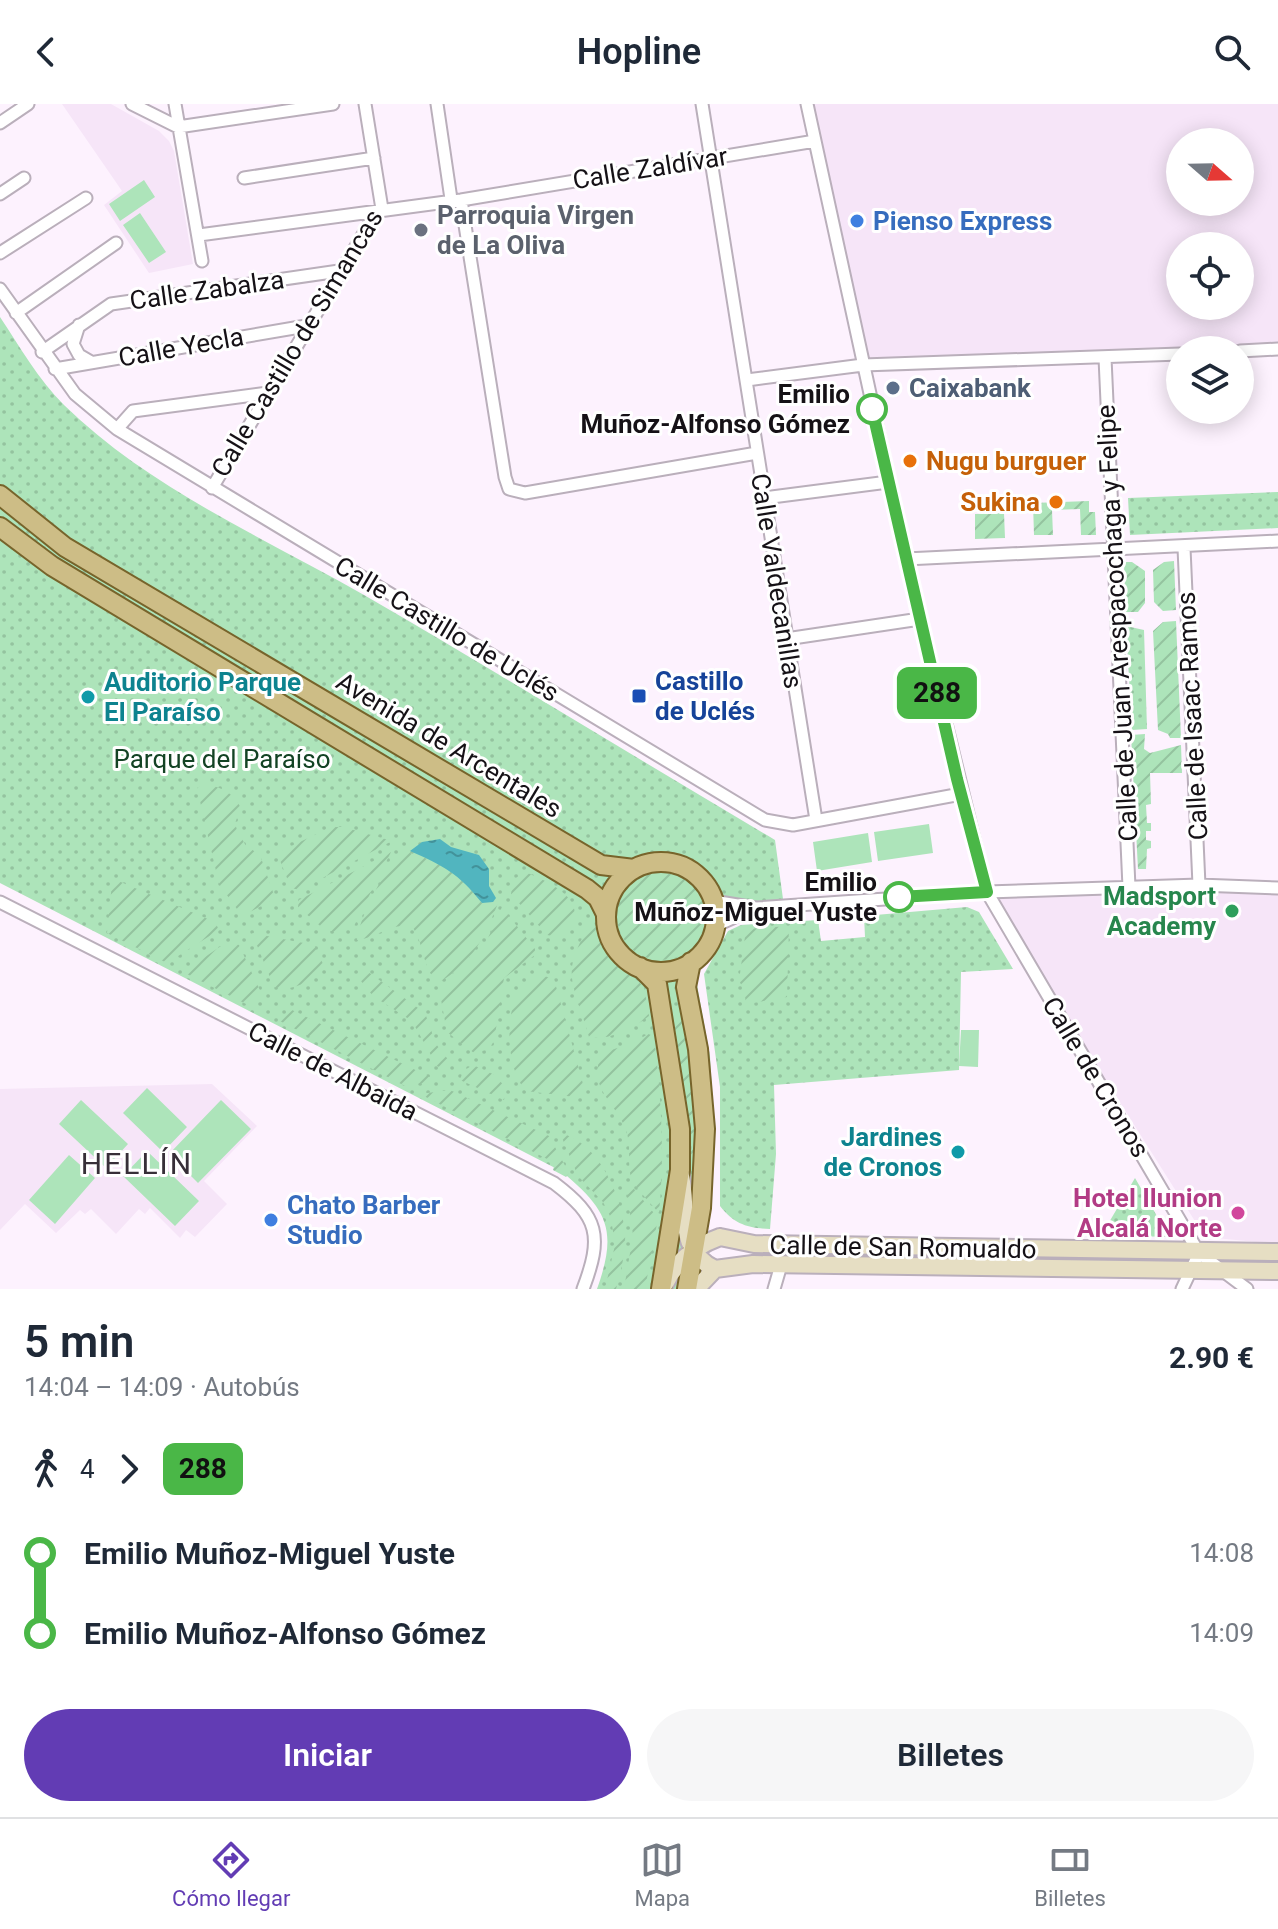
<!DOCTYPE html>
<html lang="es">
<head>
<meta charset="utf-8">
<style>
  body { margin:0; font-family:Roboto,sans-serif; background:#f6f6f7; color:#1f2937; height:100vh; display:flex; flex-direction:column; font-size:30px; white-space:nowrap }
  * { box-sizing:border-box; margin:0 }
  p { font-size:26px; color:#747a83 }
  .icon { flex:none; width:44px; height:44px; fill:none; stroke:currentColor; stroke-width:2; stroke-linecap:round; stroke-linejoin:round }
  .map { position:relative; height:1185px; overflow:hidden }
  .panel { display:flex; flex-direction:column; background:#fff; flex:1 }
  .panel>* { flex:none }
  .badge { padding:0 16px; border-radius:12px; font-size:28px; line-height:52px }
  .needle { width:52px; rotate:110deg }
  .tools { position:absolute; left:1166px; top:24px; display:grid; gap:16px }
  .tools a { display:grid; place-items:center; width:88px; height:88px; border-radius:50%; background:#fff; box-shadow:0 4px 20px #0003; font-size:40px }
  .map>.badge { position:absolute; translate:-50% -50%; box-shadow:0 0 0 4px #fff }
  .legs { display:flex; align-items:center; gap:12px; height:88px; padding:0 24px; font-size:26px }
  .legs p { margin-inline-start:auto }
  .head { display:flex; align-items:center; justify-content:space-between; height:136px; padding:0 24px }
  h1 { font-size:44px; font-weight:600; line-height:60px }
  .button { display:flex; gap:16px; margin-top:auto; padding:16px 24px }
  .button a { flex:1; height:92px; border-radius:48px; background:#623cb4; color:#fff; font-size:32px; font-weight:600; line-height:92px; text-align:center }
  .button a+a { background:#f6f6f7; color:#1f2937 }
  ul { padding:0 24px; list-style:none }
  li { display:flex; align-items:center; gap:28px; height:80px; font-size:30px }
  li i { display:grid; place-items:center; width:12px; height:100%; margin:0 10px; background:currentColor }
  li i::after { content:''; width:20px; height:20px; margin:-10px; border:6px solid; border-radius:50%; background:#fff }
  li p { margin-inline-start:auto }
  li:first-child i { background:linear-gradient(#0000 50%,currentColor 0) }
  li:last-child i { background:linear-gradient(currentColor 50%,#0000 0) }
  header { display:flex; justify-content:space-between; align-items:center; height:104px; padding:0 24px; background:#fff; font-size:36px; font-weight:600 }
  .tab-bar { display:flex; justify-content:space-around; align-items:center; height:112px; border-top:2px solid #e0e1e3; background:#fff; font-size:22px; color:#747a83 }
  .tab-bar a { display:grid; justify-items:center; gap:4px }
  .tab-bar .active { color:#623cb4 }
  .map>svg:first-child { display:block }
  .built { fill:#f6e5f8; fill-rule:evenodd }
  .grass { fill:url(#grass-dots) }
  .garden { fill:url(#garden-furrows) }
  .pitch { fill:#ade4ba }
  .water { fill:url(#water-ripples) }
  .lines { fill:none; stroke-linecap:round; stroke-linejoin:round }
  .minor-casing { stroke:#baafbb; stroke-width:15 }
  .secondary-casing { stroke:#baafbb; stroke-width:20 }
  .primary-casing { stroke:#77642b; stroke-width:22 }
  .minor { stroke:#fff; stroke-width:11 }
  .secondary { stroke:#e6dec3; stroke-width:16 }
  .primary { stroke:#cdbd86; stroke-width:18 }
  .line-1-casing { stroke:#fff; stroke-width:18 }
  .line-1 { stroke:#4ab747; stroke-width:12 }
  .shop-dot { fill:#3f7fe0; stroke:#fff; stroke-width:3 }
  .worship-dot { fill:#6b7280; stroke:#fff; stroke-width:3 }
  .service-dot { fill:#5c6f8a; stroke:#fff; stroke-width:3 }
  .stop-1-dot { fill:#fff; stroke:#4ab747; stroke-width:4 }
  .food-dot { fill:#e8710a; stroke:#fff; stroke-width:3 }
  .transit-dot { fill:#1a4fb4; stroke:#fff; stroke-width:3 }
  .culture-dot { fill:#0f9aa8; stroke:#fff; stroke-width:3 }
  .leisure-dot { fill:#2e9e5b; stroke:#fff; stroke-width:3 }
  .hotel-dot { fill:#d1479c; stroke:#fff; stroke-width:3 }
  .labels { text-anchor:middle; stroke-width:6; stroke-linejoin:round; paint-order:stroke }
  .street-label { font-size:26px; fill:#151116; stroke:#fff }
  .worship-label { font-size:26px; font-weight:bold; fill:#5b616d; stroke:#fff; text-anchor:start }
  .shop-label { font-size:26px; font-weight:bold; fill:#366cbe; stroke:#fff; text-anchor:start }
  .service-label { font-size:26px; font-weight:bold; fill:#4e5e75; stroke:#fff; text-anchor:start }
  .stop-label { font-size:26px; font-weight:bold; fill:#151116; stroke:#fff; text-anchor:end }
  .food-label { font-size:26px; font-weight:bold; fill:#c56008; stroke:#fff; text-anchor:start }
  .transit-label { font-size:26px; font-weight:bold; fill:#164399; stroke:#fff; text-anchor:start }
  .culture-label { font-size:26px; font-weight:bold; fill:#0d838f; stroke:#fff; text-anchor:start }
  .park-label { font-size:26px; fill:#134324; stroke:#fff }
  .leisure-label { font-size:26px; font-weight:bold; fill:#27864d; stroke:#fff; text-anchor:end }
  .hotel-label { font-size:26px; font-weight:bold; fill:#b23c85; stroke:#fff; text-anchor:end }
  .quarter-label { font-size:30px; letter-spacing:2px; fill:#372f38; stroke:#fff }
</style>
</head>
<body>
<header><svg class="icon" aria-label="back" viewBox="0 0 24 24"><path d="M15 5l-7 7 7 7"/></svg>Hopline<svg class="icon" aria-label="search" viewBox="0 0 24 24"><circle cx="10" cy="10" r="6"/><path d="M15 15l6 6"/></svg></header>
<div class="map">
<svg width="1278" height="1185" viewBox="0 0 1278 1185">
  <defs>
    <pattern id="grass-dots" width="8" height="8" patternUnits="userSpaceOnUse" patternTransform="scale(2)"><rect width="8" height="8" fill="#ade4ba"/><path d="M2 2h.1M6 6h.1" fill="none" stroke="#94c39f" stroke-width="1.8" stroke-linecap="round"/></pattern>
    <pattern id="garden-furrows" width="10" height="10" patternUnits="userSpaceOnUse" patternTransform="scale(2)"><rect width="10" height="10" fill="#ade4ba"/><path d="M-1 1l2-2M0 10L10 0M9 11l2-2" fill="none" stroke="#94c39f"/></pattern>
    <pattern id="water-ripples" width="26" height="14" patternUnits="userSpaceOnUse" patternTransform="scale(2)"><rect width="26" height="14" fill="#51b5bf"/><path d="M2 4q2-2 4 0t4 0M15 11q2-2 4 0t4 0" fill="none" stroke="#42929a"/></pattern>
  </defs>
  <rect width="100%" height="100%" fill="#fdf2fe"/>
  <path class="built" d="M62,0H111L159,27L169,37L174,47L193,160L149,169L104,101L122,87Z
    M807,0H1278V245L1180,246L863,261ZM1180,38H1240V98H1180ZM1180,142H1240V202H1180Z
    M1278,784V1140L1205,1133L987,788Z
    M212,980L257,1022L204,1077L227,1100L195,1133L186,1126L180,1134L150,1104L145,1110L139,1105L116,1130L91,1105L85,1110L80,1106L56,1129L25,1100L0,1126V985Z"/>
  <path class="grass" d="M0,213C20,243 38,275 64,301C149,384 262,433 364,491C502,571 638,655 775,736L783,795L727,803L695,870L710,952L714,1030L700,1185H597C618,1126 608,1106 561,1067L0,779Z
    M1278,388V424L1130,431L1128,394Z
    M1126,522L1144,526L1147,625L1132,626Z
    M967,803L979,808L1013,865L961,868L959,966L774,981L776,1050L770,1125C747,1124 734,1120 720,1102V983L704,870L728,827L741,821L818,816L821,837L865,833L864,812Z
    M1135,1074L1169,1133L1097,1131L1099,1120H1108Z"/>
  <path class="garden" d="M1089,397V408H1095L1096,431H1081L1080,405L1052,406L1053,431H1034L1033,399Z
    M1004,409L1005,434L975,435V410Z
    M1174,457L1176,506L1163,507L1154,498L1153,466L1164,458Z
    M1124,458H1132L1145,467V499L1138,508H1125Z
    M1176,517L1181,634H1170L1168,630L1158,626L1153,527L1163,518Z
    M1145,630L1144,645L1150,649L1181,641L1182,669H1150L1151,700L1146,701L1147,719H1151V727H1146V736L1151,737V744L1147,745L1146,765H1138L1131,631Z
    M204,680C221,683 233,688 241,704L235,719L237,726L246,742L260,751L274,791L271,797L242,812L219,780L197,684Z
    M331,723H343L392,737L300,786L291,784L277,749Z
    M410,744L411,750C442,757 463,774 482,799H498C485,832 472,861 439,878C423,869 424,839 413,824C394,816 377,834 357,836C361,807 385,767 403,745Z
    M391,748L354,822L338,828L325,826L298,803L299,796Z
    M617 812a44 44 0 1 1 88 0a44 44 0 1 1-88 0Z
    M525,768C556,780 598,803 559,833L547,831L511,790L513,776Z
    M116,776L215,818L219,826L167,859L107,829L112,779Z
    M502,803L535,845V851L504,874L494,937L489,945L474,949L447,928L440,890L484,843Z
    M593,815L603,845L644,883L649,912C633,924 610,937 589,933C572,873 559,872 593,815Z
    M789,822L787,893L746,900L744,885L739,877L746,825Z
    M252,829L314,841L325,864C313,876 291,889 274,883Z
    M234,839L239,841L263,893L252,903L183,868L224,840Z
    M364,865L425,909L436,940L450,958L445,966L437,962L412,917L373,892L357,872Z
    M544,872L554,875L583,980L575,993L526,987C505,964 504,904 523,879Z
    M292,906L434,975V977L405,982L278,916Z
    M683,910L696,1037L691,1117L687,1115L692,1034L673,912Z
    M648,930L654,932C661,992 665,1049 659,1109C650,1098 632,1082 630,1069C628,1055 631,1040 626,1026C616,998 586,984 602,949L633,939Z
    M473,961L495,971L506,985L504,996L460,976L463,967Z
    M450,986L549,1032L569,1069L566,1073L553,1066L555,1059L420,990Z
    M560,1029C599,1038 622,1092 625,1129C626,1148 621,1167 616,1185H605L615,1141L611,1114L603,1098L578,1072Z
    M629,1079L658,1114L645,1185H624L633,1131L626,1080Z"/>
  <path class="pitch" d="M144,76L155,93L120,117L109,100Z
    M140,109L166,148L149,159L123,121Z
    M929,720L933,749L878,757L874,728Z
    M868,729L872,758L817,767L813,738Z
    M961,926H979L978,963L959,962Z
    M147,984L187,1023L163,1048L123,1009Z
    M81,996L128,1040L106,1064L59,1020Z
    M221,996L251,1025L198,1079L169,1050Z
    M147,1047L199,1097L175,1122L123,1072Z
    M69,1051L95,1074L55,1120L29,1096Z"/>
  <path class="water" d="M440,735L451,743L479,751L489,765V782L496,794L493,798L482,799C458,769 444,762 410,747L422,738Z"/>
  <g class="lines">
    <defs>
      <path id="minor" d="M132,0L178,23L333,0
        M175,0L202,157
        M437,0L451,95
        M702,0L816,716
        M807,0L906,455L987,788L1199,1149L1247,1185
        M0,19L28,0
        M244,74L374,54
        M0,90L24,74
        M461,96L505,373L509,385L525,389L757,349
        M199,131L461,96L815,37
        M0,149L86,94
        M0,185L75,290L117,325L765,716L793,721L961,690
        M16,209L116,139
        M79,221L73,240L79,251L91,258
        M1240,247L1278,245
        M42,248L111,200L339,167
        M1105,254L1129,783
        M55,265L306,222
        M747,276L863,261L1180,250
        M117,325L133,307L268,289
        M212,384L373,114L382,105L365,0
        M764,394L888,378
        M1184,444L1199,781
        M906,455L1278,437
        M786,535L920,515
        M713,797L756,804L987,788L1199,781L1278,784
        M0,798L554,1079C599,1113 603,1132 583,1185
        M715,822L755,804
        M774,1185L781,1161
        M1182,1185L1199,1149"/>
      <path id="secondary" d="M680,1068C690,1104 674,1145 715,1165
        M720,1133L754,1140L1278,1148
        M715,1165L753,1160L1278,1167
        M663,1184C674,1159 695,1142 720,1133
        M696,1185L715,1165"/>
      <path id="primary" d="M0,391L65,443L601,761L634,765
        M0,423L52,462L587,785L598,794L606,810
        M606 813a55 55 0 1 1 110 0a55 55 0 1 1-110 0Z
        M640,863L657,880L680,1025V1066L661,1185
        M687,1185L701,1104L705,1025L698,945L686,883L691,858"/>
    </defs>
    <use href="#minor" class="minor-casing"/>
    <use href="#secondary" class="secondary-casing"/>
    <use href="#primary" class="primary-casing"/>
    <use href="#minor" class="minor"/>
    <use href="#secondary" class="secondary"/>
    <use href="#primary" class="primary"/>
  </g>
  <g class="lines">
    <defs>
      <path id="line-1" d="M872,305L957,675L987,788L899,793"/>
    </defs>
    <use href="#line-1" class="line-1-casing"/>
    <use href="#line-1" class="line-1"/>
  </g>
  <g class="shop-dot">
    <circle cx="857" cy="117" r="8"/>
    <circle cx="271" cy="1116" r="8"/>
  </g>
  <circle class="worship-dot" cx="421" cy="126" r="8"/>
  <circle class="service-dot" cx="893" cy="284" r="8"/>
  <g class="stop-1-dot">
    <circle cx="872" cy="305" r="14"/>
    <circle cx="899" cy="793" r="14"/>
  </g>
  <g class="food-dot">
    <circle cx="910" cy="357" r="8"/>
    <circle cx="1056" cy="398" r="8"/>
  </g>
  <rect class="transit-dot" x="631" y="584" width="16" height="16" rx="4"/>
  <g class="culture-dot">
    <circle cx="88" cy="593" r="8"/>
    <circle cx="958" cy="1048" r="8"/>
  </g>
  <circle class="leisure-dot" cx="1232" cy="807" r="8"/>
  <circle class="hotel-dot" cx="1238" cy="1109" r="8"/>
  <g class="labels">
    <g class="street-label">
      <text transform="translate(650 64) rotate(-9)" y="9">Calle Zaldívar</text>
      <text transform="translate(207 186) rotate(-8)" y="9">Calle Zabalza</text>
      <text transform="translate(297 239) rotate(-59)" y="9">Calle Castillo de Simancas</text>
      <text transform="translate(181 243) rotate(-10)" y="9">Calle Yecla</text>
      <text transform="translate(777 477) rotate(81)" y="9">Calle Valdecanillas</text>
      <text transform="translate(1117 519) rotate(-93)" y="9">Calle de Juan Arespacochaga y Felipe</text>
      <text transform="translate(447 525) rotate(31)" y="9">Calle Castillo de Uclés</text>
      <text transform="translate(1192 612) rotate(-93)" y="9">Calle de Isaac Ramos</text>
      <text transform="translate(449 641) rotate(31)" y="9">Avenida de Arcentales</text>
      <text transform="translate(333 967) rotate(27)" y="9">Calle de Albaida</text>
      <text transform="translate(1096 973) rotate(59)" y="9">Calle de Cronos</text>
      <text transform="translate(903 1143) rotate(1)" y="9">Calle de San Romualdo</text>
    </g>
    <g class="worship-label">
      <text x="437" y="120">Parroquia Virgen<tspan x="437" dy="30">de La Oliva</tspan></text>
    </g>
    <g class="shop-label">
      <text x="873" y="126">Pienso Express</text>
      <text x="287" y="1110">Chato Barber<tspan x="287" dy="30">Studio</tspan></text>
    </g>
    <g class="service-label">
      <text x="909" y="293">Caixabank</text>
    </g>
    <g class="stop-label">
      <text x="850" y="299">Emilio<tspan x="850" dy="30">Muñoz-Alfonso Gómez</tspan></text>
      <text x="877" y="787">Emilio<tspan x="877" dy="30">Muñoz-Miguel Yuste</tspan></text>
    </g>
    <g class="food-label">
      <text x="926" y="366">Nugu burguer</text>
      <text x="1040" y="407" text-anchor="end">Sukina</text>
    </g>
    <g class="transit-label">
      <text x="655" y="586">Castillo<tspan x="655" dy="30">de Uclés</tspan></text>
    </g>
    <g class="culture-label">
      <text x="104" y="587">Auditorio Parque<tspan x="104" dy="30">El Paraíso</tspan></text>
      <text x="942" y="1042" text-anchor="end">Jardines<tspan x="942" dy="30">de Cronos</tspan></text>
    </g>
    <g class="park-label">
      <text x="222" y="664">Parque del Paraíso</text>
    </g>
    <g class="leisure-label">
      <text x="1216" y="801">Madsport<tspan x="1216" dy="30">Academy</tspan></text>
    </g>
    <g class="hotel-label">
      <text x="1222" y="1103">Hotel Ilunion<tspan x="1222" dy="30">Alcalá Norte</tspan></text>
    </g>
    <g class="quarter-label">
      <text x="137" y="1070">HELLÍN</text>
    </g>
  </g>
</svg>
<div class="tools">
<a><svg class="needle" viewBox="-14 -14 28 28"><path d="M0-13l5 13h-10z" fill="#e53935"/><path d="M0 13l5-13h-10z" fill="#747a83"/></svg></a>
<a><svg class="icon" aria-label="locate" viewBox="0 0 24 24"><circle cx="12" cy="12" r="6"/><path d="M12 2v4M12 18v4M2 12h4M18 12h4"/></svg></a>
<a><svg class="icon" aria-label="layers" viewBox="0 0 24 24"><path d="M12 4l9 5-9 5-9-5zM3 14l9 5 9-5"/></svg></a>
</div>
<b class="badge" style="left:937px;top:589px;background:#4ab747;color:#111">288</b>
</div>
<section class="panel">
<div class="head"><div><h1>5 min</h1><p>14:04 – 14:09 · Autobús</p></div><b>2.90 €</b></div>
<div class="legs"><svg class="icon" aria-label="walk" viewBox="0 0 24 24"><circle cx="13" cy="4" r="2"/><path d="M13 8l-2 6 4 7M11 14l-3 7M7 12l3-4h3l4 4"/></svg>4<svg class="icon" aria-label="forward" viewBox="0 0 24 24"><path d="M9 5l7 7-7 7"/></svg><b class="badge" style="background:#4ab747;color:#111">288</b></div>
<ul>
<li><i style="color:#4ab747"></i><b>Emilio Muñoz-Miguel Yuste</b><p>14:08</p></li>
<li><i style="color:#4ab747"></i><b>Emilio Muñoz-Alfonso Gómez</b><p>14:09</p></li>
</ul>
<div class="button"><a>Iniciar</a><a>Billetes</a></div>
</section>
<nav class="tab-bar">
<a class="active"><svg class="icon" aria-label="directions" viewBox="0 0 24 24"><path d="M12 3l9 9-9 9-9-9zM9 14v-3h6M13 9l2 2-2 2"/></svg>Cómo llegar</a>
<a><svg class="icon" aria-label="map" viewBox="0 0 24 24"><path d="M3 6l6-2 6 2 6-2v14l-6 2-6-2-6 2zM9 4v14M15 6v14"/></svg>Mapa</a>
<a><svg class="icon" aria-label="tickets" viewBox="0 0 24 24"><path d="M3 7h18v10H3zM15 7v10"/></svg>Billetes</a>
</nav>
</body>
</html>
